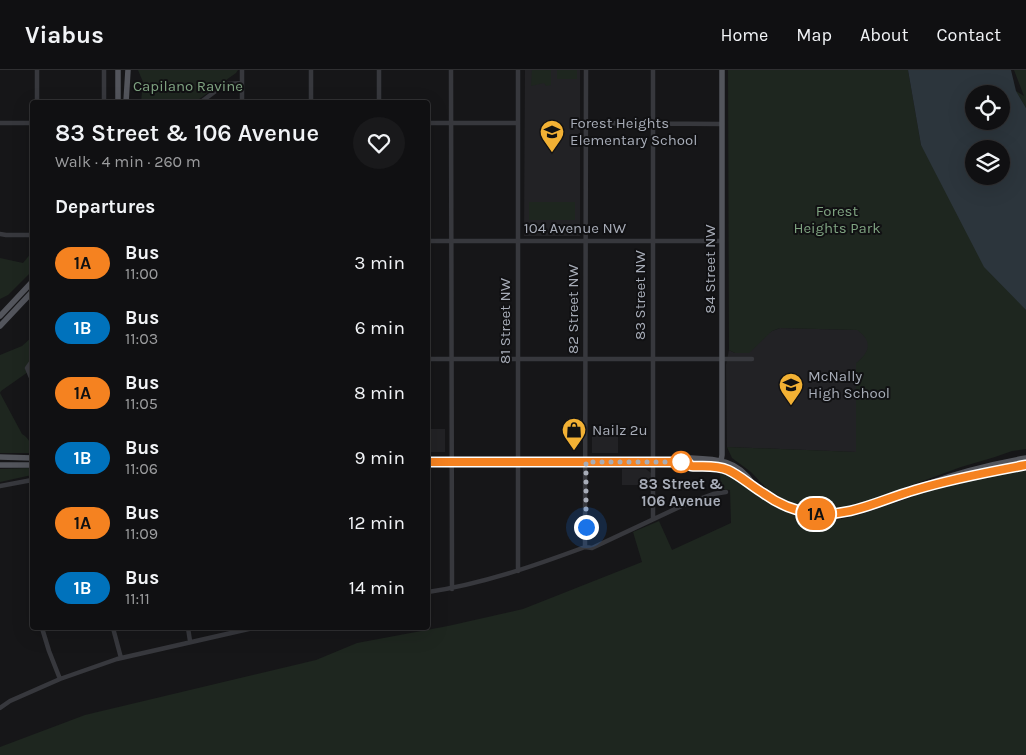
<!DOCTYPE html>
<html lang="en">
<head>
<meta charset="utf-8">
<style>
  body { margin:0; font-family:Karla,sans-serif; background:#19191b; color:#f1f3f6; height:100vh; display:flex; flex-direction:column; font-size:19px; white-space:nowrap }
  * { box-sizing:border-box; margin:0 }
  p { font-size:16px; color:#9c9d9f }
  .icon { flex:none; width:28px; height:28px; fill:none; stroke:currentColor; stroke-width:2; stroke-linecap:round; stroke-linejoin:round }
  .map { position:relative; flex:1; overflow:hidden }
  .side { position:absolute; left:30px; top:30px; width:400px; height:530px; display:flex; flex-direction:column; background:#101012; border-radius:5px; box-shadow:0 5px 20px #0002,0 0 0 1px #303032 }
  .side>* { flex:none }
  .badge { padding:0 10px; border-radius:16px; font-size:18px; line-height:32px }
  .tools { position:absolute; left:965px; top:15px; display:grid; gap:10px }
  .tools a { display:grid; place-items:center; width:45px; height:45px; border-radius:50%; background:#101012; box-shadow:0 5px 20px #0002,0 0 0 1px #303032; font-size:25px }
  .you { position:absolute; width:25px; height:25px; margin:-12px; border:4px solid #fff; border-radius:50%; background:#1a73e8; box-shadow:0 0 0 8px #1a73e833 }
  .map>.badge { position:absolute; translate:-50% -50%; box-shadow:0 0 0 2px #fff }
  h2 { padding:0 25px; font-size:19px; line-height:45px }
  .round { display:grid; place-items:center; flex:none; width:52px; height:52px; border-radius:26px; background:#19191b }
  .overview { display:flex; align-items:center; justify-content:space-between; height:85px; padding:0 25px }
  h1 { font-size:24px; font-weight:600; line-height:38px }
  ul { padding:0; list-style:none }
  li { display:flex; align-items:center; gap:15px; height:65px; padding:0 25px }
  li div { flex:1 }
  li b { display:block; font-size:19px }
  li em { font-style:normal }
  li .badge { min-width:55px; font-weight:700; text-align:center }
  header { display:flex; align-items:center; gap:30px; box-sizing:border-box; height:70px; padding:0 25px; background:#101012; border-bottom:1px solid #303032 }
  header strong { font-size:24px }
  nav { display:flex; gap:28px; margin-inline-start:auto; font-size:18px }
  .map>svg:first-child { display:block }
  .built { fill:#222225 }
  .green { fill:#1e261f }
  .water { fill:#2c353c; fill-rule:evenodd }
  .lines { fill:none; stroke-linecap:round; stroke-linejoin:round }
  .minor { stroke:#37383d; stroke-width:4.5 }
  .major { stroke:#53555c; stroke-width:5.5 }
  .line-casing { stroke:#fff; stroke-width:11 }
  .line { stroke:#f58220; stroke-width:8 }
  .walk { stroke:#a8adb8; stroke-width:5; stroke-dasharray:0 9 }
  .stop-dot { fill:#fff; stroke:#f58220; stroke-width:2.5 }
  .labels { text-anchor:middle; stroke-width:4; stroke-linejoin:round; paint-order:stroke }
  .park-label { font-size:15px; fill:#7fa381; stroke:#111113 }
  .poi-label { font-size:15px; fill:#a8adb8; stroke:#111113; text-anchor:start }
  .street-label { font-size:15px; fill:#a8adb8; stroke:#111113 }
  .stop-label { font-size:15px; font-weight:bold; fill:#a8adb8; stroke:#111113 }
</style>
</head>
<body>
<header>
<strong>Viabus</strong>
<nav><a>Home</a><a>Map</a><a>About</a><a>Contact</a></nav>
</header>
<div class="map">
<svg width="1026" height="685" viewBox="0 0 1026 685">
  <rect width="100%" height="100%" fill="#161618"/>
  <path class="built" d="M525,0H580V166H524Z
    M780,258L858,260L866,267L868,271V279L865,285L856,294V382L727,377L726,295L729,280L735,283L772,261Z
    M428,359H445V382H428Z
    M592,360H618V383H592Z
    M622,399H646L651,403V415H622Z"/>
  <path class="green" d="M138,0H238L236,3L195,32H141L143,12Z
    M532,0H551V15L546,16L544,13L531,16Z
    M557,0H577V9H557Z
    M728,0H908L921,75L1026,240V379L1012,381L995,387L961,397L852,437L831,440L810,438L794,434L770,422L751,402L732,388L727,377L856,382V293C870,282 873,271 857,260L780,258L772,261L749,283H735L729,280Z
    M1014,0H1026V38L1016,21L1024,26Z
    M529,132H575V150H529Z
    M32,182V201L8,225L0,229V188L23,193Z
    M32,267V291L29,295L28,302L1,321L0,323L22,364C28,367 28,371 32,374V383H0V285L22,276Z
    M32,398V405L0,412V399Z
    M1026,400V685H0V677L85,645L316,590L357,573L448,556L523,539L642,492L633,462L659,451L672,480L731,453L730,420L721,419L720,403L734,407L740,410L775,436L791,444L820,450L842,449L862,444L930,421L1011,401Z"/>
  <path class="water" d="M908,0H1011L1016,21L1026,38V240L984,197L921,75ZM974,24H1001V51H974ZM974,79H1001V106H974Z"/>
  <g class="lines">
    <path class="minor" d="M104,0V32
      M451,0L452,519
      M653,0V449
      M37,32V0
      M201,32L217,20L228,14L241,13
      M242,32V0
      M311,32V0
      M379,32V0
      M0,53H32
      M428,53H518
      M586,53L722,54
      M0,164L6,165H32
      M428,171H722
      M428,289H752
      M32,291L27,298L32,310
      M0,416L32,410
      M585,477L586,0
      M518,501V0
      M428,522C482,514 534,496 585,477L592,478L688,433L713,424L726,422
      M42,558L49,581L60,609
      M113,558L121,588
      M188,558L190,571
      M0,638L10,631L60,609L117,589L253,558"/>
    <path class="major" d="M118,32V0
      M126,32L128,0
      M0,246L32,212
      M0,256L32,222
      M0,387L32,388
      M428,392H687L689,389L691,388C717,389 738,390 753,414
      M687,392L691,396C704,397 716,395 728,400C740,405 750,413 759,421C774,433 792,441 811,443C852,449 890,428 927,414C959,402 992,394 1026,388
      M0,395H32
      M720,397L722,385V0
      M950,411L1026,395"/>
  </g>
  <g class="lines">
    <defs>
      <path id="line" d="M428,392H687L691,396C704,397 716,395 728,400C741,406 751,416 763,423C778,434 794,441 812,443C849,448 880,430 915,420C951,409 988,402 1026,395"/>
    </defs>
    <use href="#line" class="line-casing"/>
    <use href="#line" class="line"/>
    <path class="walk" d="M586,457V392H687H681"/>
  </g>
  <defs>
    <symbol id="school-pin" viewBox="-11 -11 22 30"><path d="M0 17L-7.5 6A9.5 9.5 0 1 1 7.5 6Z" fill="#f2b134" stroke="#111113"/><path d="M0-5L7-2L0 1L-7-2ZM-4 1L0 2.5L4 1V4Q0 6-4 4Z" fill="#111"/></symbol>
    <symbol id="shop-pin" viewBox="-11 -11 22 30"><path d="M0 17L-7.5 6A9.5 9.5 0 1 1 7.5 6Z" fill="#f2b134" stroke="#111113"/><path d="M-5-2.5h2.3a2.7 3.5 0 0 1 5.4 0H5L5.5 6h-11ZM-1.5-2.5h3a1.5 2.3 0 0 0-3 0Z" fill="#111"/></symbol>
  </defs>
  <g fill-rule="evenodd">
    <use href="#school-pin" x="538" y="48" width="28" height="38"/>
    <use href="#school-pin" x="777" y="301" width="28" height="38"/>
    <use href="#shop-pin" x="560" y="346" width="28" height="38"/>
  </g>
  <circle class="stop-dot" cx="681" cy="392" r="10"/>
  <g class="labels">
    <g class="park-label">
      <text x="188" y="21">Capilano Ravine</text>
      <text x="837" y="146">Forest<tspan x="837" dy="17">Heights Park</tspan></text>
    </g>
    <g class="poi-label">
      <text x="570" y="58">Forest Heights<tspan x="570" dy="17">Elementary School</tspan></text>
      <text x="808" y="311">McNally<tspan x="808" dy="17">High School</tspan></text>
      <text x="592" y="365">Nailz 2u</text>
    </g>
    <g class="street-label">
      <text x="575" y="163">104 Avenue NW</text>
      <text transform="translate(710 199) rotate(-90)" y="5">84 Street NW</text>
      <text transform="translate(640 225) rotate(-90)" y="5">83 Street NW</text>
      <text transform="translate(573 239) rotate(-90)" y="5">82 Street NW</text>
      <text transform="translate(505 251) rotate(-90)" y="5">81 Street NW</text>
    </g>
    <g class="stop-label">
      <text x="681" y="419">83 Street &amp;<tspan x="681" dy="17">106 Avenue</tspan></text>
    </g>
  </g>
</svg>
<div class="tools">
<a><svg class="icon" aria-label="locate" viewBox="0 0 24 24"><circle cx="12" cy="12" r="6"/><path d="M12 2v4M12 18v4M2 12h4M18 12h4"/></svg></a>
<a><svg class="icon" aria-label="layers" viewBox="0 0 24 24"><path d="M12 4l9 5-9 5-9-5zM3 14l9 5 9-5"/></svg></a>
</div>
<div class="you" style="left:586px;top:457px"></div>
<b class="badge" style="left:816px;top:444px;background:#f58220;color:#111">1A</b>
<section class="side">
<div class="overview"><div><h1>83 Street &amp; 106 Avenue</h1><p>Walk · 4 min · 260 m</p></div><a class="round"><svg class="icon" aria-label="heart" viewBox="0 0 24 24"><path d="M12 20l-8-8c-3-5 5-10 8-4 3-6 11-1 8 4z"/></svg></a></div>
<h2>Departures</h2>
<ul>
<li><span class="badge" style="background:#f58220;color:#111">1A</span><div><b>Bus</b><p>11:00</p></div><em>3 min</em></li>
<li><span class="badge" style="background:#0072bc;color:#fff">1B</span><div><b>Bus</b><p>11:03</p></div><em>6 min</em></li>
<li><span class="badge" style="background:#f58220;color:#111">1A</span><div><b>Bus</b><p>11:05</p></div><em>8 min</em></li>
<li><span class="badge" style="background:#0072bc;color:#fff">1B</span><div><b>Bus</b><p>11:06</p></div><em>9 min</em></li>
<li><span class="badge" style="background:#f58220;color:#111">1A</span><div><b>Bus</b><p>11:09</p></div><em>12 min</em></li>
<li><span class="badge" style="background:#0072bc;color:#fff">1B</span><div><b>Bus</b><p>11:11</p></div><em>14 min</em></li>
</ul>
</section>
</div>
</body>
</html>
